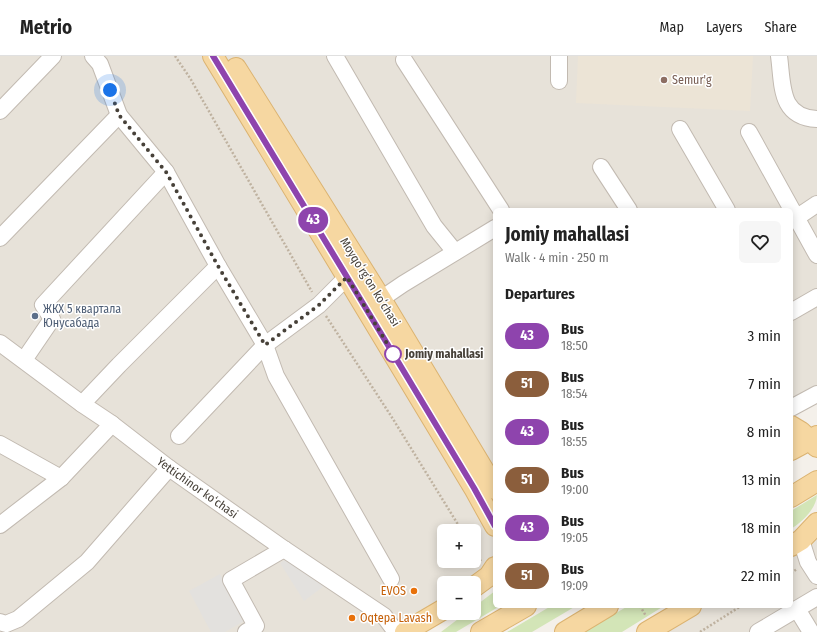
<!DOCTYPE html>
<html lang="en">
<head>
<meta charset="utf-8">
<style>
  body { margin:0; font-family:"Fira Sans Condensed",sans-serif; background:#f6f6f6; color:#222; height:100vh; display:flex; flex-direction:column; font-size:15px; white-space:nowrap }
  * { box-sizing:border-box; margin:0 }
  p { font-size:13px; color:#767676 }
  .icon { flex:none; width:22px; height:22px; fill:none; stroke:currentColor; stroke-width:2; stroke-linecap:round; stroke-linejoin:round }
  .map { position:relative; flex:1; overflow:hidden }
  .panel { position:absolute; left:493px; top:152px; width:300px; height:400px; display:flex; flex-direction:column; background:#fff; border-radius:6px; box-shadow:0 2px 10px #0003 }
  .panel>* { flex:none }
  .badge { padding:0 8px; border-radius:13px; font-size:14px; line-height:26px }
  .controls { position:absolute; left:437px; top:468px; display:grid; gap:8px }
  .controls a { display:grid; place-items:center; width:44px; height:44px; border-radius:6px; background:#fff; box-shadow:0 2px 10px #0003; font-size:20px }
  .you { position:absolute; width:20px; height:20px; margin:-10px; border:3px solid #fff; border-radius:50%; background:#1a73e8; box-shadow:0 0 0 6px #1a73e833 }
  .map>.badge { position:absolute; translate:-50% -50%; box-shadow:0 0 0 2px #fff }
  h2 { padding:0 12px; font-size:15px; line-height:36px }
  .round { display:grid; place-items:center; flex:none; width:42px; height:42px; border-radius:6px; background:#f6f6f6 }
  .overview { display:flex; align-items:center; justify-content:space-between; height:68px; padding:0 12px }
  h1 { font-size:19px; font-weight:700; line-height:30px }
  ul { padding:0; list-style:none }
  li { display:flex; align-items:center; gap:12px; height:48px; padding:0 12px }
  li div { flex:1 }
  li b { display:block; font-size:15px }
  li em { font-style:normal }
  li .badge { min-width:44px; font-weight:700; text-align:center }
  header { display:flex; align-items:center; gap:24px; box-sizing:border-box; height:56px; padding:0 20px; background:#fff; border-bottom:1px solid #e0e0e0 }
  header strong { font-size:19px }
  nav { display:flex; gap:22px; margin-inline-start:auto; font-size:14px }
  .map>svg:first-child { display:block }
  .residential { fill:#e7e2d9; fill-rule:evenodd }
  .education { fill:#ece4d6 }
  .green { fill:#d3e5b7 }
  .parking { fill:#e3e1de }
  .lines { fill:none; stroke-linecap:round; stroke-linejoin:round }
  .minor-casing { stroke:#c2bab1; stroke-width:18 }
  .major-casing { stroke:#dbb371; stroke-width:22 }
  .path { stroke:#bfb2a0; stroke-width:2.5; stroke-dasharray:2 2; stroke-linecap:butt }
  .minor { stroke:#fff; stroke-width:16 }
  .major { stroke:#f6d7a1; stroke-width:20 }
  .line-casing { stroke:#fff; stroke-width:9 }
  .line { stroke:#8e44ad; stroke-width:6 }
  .walk { stroke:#474139; stroke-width:4; stroke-dasharray:0 7.2 }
  .education-dot { fill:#8d6e63; stroke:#fff; stroke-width:1.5 }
  .service-dot { fill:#5c6f8a; stroke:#fff; stroke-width:1.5 }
  .stop-dot { fill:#fff; stroke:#8e44ad; stroke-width:2 }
  .food-dot { fill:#e8710a; stroke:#fff; stroke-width:1.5 }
  .labels { text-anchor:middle; stroke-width:3; stroke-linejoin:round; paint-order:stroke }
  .education-label { font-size:12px; fill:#785e54; stroke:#fff; text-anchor:start }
  .street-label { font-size:12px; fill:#474139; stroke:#fff }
  .service-label { font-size:12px; fill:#4e5e75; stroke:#fff; text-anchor:start }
  .stop-label { font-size:12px; font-weight:bold; fill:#474139; stroke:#fff; text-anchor:start }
  .food-label { font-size:12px; fill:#c56008; stroke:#fff; text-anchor:end }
</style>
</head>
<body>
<header>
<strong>Metrio</strong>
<nav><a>Map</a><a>Layers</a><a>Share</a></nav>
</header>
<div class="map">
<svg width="817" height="576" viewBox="0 0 817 576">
  <rect width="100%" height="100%" fill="#f4f0ea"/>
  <path class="residential" d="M0,0H817V338L791,352V154H495V524L474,527H444V553L405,576H0ZM444,475H474V505H444Z
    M817,473V576H647L691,550H791V490Z"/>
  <path class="education" d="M578,0H753L750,55L576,47Z"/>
  <path class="green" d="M817,439C816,453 802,466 791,473V455Z
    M495,535V550H500L456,576H441L466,557H474V551Z
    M551,550H576L532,576H507Z
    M628,550H664L622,576H583Z"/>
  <path class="parking" d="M288,502L324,530L304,545L280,507Z
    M220,518L246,564L225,576H211L189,535Z"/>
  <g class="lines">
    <defs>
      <g id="minor">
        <path d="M93,0L100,8L119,59L166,116L218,210L265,289L276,320L391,523"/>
        <path d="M335,0L434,170L455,196"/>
        <path d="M779,0C783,29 779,61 817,63"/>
        <path d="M404,4L501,154"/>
        <path d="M559,25V0"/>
        <path d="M0,55L53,0"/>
        <path d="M680,73L727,154"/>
        <path d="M749,76L817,199"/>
        <path d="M601,111L629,154"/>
        <path d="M796,162L817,148"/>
        <path d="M0,182L119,59"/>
        <path d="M381,243L403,228L495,172"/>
        <path d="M791,256L817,241"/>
        <path id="s1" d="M0,287L82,348L112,368L169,412L284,493L384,560L396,576"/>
        <path d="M24,304L52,263L43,249L166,116"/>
        <path d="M82,348L119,309L218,210"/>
        <path d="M791,352L817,338"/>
        <path d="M179,380L265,289L319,249L347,221"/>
        <path d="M0,388L61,422"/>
        <path d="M0,469L61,422L112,368"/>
        <path d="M809,478L801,484L808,506L817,520"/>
        <path d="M797,553L811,576"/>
        <path d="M0,566L6,568L18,563L87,506L169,412"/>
        <path d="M246,576L256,570L231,524L284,493"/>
        <path d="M758,576L817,541"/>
      </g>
      <path id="major" d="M213,0L347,221L474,432L495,470
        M236,12L381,243L495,433
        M791,370L801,376L817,391
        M791,394L817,380
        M791,441L817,425
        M791,490L801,484L817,467
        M474,531L489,520L495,511
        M405,576L444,553
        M481,576L526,550
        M565,576L608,550
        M647,576L691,550"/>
    </defs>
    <use href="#minor" class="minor-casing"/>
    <use href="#major" class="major-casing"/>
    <path class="path" d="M175,0L190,22L312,236
      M326,260L393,363L462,475
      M474,494L481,505
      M791,517L797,513
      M640,550L646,560
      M700,576L741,550"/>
    <use href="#minor" class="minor"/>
    <use href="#major" class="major"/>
  </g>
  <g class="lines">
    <defs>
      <path id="line" d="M213,0L347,221L474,432L495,470"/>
    </defs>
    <use href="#line" class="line-casing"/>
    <use href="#line" class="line"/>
    <path class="walk" d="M110,34L119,59L166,116L218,210L265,289L319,249L347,221L394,299L393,298"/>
  </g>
  <circle class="education-dot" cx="664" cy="24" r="4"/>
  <circle class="service-dot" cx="35" cy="260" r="4"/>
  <circle class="stop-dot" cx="393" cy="298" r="8"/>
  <g class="food-dot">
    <circle cx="414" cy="535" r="4"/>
    <circle cx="352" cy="562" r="4"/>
  </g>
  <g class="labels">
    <g class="education-label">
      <text x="672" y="28">Semur'g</text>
    </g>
    <g class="street-label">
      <text transform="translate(370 226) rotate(58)" y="4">Moyqoʻrgʻon koʻchasi</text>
      <text dy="4" stroke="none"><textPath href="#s1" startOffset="245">Yettichinor ko‘chasi</textPath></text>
    </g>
    <g class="service-label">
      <text x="43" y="257">ЖКХ 5 квартала<tspan x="43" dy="14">Юнусабада</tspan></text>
    </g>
    <g class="stop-label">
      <text x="405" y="302">Jomiy mahallasi</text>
    </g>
    <g class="food-label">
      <text x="406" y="539">EVOS</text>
      <text x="360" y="566" text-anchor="start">Oqtepa Lavash</text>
    </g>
  </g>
</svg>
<div class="controls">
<a>+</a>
<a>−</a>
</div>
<div class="you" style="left:110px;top:34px"></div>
<b class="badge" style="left:313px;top:164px;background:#8e44ad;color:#fff">43</b>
<section class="panel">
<div class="overview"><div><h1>Jomiy mahallasi</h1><p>Walk · 4 min · 250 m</p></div><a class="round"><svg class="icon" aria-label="heart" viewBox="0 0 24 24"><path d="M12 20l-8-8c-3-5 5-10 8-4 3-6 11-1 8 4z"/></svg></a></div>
<h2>Departures</h2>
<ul>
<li><span class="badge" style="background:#8e44ad;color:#fff">43</span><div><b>Bus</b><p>18:50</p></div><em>3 min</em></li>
<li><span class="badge" style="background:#8b5e3c;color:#fff">51</span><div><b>Bus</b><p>18:54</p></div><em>7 min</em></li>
<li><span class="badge" style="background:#8e44ad;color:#fff">43</span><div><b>Bus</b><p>18:55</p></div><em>8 min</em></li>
<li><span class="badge" style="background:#8b5e3c;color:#fff">51</span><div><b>Bus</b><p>19:00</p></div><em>13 min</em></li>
<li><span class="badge" style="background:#8e44ad;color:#fff">43</span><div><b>Bus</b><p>19:05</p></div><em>18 min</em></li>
<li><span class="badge" style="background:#8b5e3c;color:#fff">51</span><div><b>Bus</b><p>19:09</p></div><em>22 min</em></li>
</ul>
</section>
</div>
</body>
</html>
